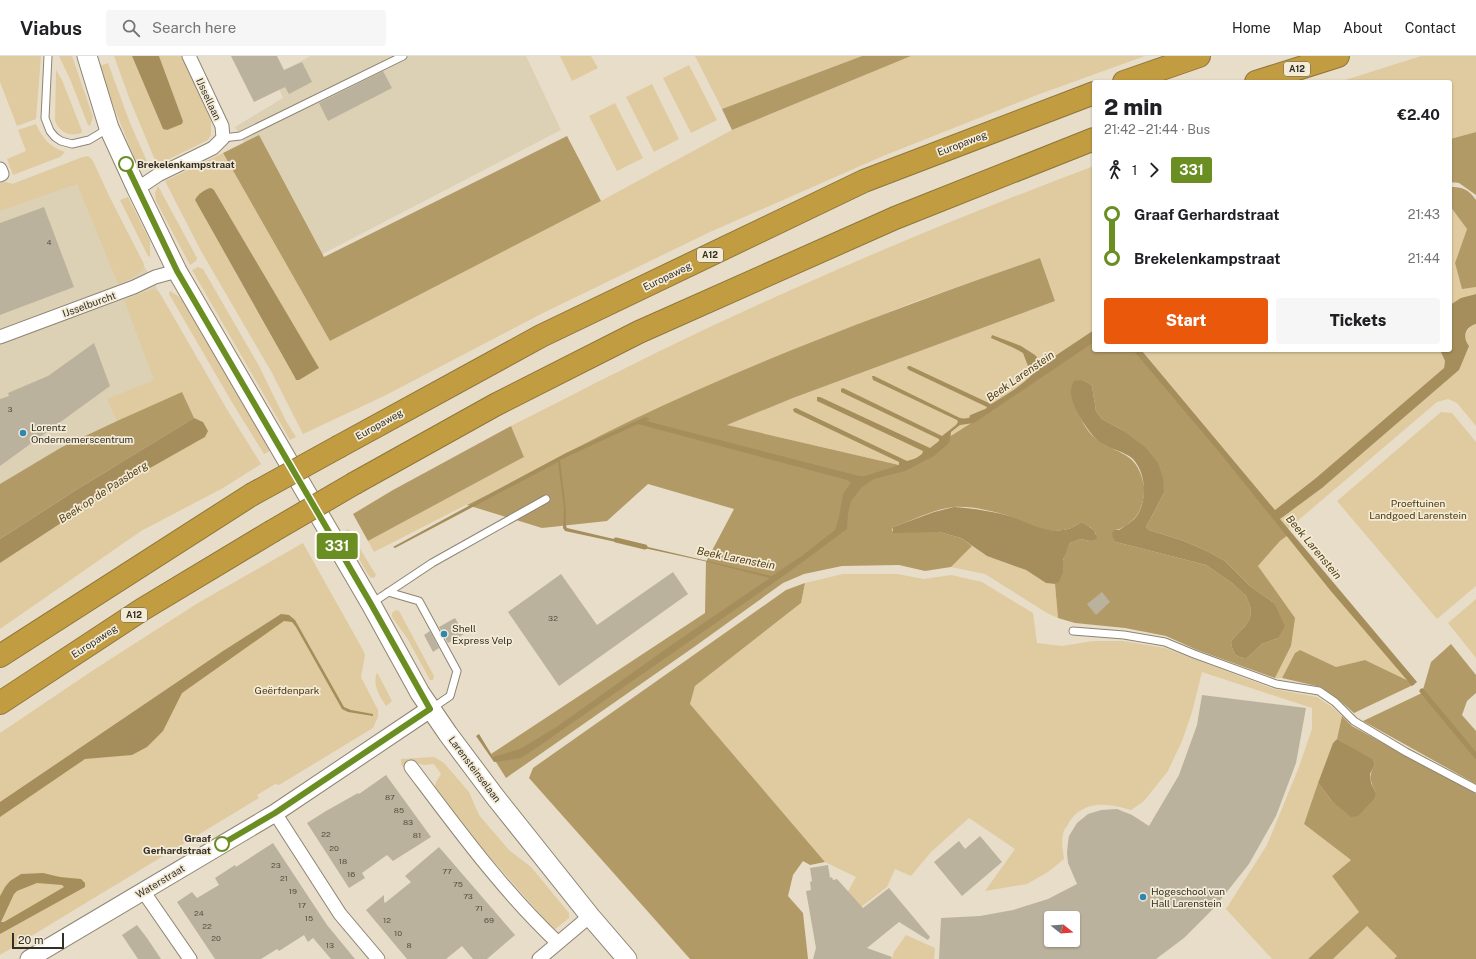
<!DOCTYPE html>
<html lang="en">
<head>
<meta charset="utf-8">
<style>
  body { margin:0; font-family:"Public Sans",sans-serif; background:#f6f6f6; color:#202124; height:100vh; display:flex; flex-direction:column; font-size:15px; white-space:nowrap }
  * { box-sizing:border-box; margin:0 }
  p { font-size:13px; color:#757577 }
  .icon { flex:none; width:22px; height:22px; fill:none; stroke:currentColor; stroke-width:2; stroke-linecap:round; stroke-linejoin:round }
  .map { position:relative; flex:1; overflow:hidden }
  .details { position:absolute; left:1092px; top:24px; width:360px; height:272px; display:flex; flex-direction:column; background:#fff; border-radius:4px; box-shadow:0 1px 3px #0004 }
  .details>* { flex:none }
  .badge { padding:0 8px; border-radius:3px; font-size:14px; line-height:26px }
  .needle { width:26px; rotate:107deg }
  .tools { position:absolute; left:1044px; top:855px; display:grid; gap:8px }
  .tools a { display:grid; place-items:center; width:36px; height:36px; border-radius:4px; background:#fff; box-shadow:0 1px 3px #0004; font-size:20px }
  .scale { position:absolute; left:12px; bottom:10px; width:52px; box-sizing:border-box; padding-left:4px; border:2px solid #332f27; border-top:0; font-size:11px; line-height:14px; white-space:nowrap; color:#332f27; -webkit-text-stroke:3px #f4ebd6; paint-order:stroke }
  .map>.badge { position:absolute; translate:-50% -50%; box-shadow:0 0 0 2px #fff }
  .legs { display:flex; align-items:center; gap:6px; height:44px; padding:0 12px; font-size:13px }
  .legs p { margin-inline-start:auto }
  .headline { display:flex; align-items:center; justify-content:space-between; height:68px; padding:0 12px }
  h1 { font-size:22px; font-weight:800; line-height:30px }
  .action { display:flex; gap:8px; margin-top:auto; padding:8px 12px }
  .action a { flex:1; height:46px; border-radius:4px; background:#ea580c; color:#fff; font-size:16px; font-weight:800; line-height:46px; text-align:center }
  .action a+a { background:#f6f6f6; color:#202124 }
  ul { padding:0 12px; list-style:none }
  li { display:flex; align-items:center; gap:14px; height:44px; font-size:15px }
  li i { display:grid; place-items:center; width:6px; height:100%; margin:0 5px; background:currentColor }
  li i::after { content:''; width:10px; height:10px; margin:-5px; border:3px solid; border-radius:50%; background:#fff }
  li p { margin-inline-start:auto }
  li:first-child i { background:linear-gradient(#0000 50%,currentColor 0) }
  li:last-child i { background:linear-gradient(currentColor 50%,#0000 0) }
  header { display:flex; align-items:center; gap:24px; box-sizing:border-box; height:56px; padding:0 20px; background:#fff; border-bottom:1px solid #e0e0e0 }
  header strong { font-size:19px }
  nav { display:flex; gap:22px; margin-inline-start:auto; font-size:14px }
  .search { width:280px; height:36px; background:#f6f6f6; display:flex; align-items:center; gap:10px; box-sizing:border-box; padding:0 14px; border-radius:4px; color:#757577; font-size:15px }
  .map>svg:first-child { display:block }
  .built { fill:#ddd1b5 }
  .green { fill:#dfcb9f; fill-rule:evenodd }
  .forest { fill:#b29a67; fill-rule:evenodd }
  .water { fill:#a58e5b; fill-rule:evenodd }
  .lines { fill:none; stroke-linecap:round; stroke-linejoin:round }
  .stream { stroke:#a58e5b; stroke-width:5 }
  .building { fill:#bbb29e; fill-rule:evenodd }
  .service-casing { stroke:#8d8472; stroke-width:9 }
  .minor-casing { stroke:#8d8472; stroke-width:15 }
  .tertiary-casing { stroke:#8d8472; stroke-width:19 }
  .secondary-casing { stroke:#8d8472; stroke-width:21 }
  .motorway-casing { stroke:#8f7638; stroke-width:24 }
  .service { stroke:#fff; stroke-width:7 }
  .minor { stroke:#fff; stroke-width:13 }
  .tertiary { stroke:#fff; stroke-width:17 }
  .secondary { stroke:#fff; stroke-width:19 }
  .motorway { stroke:#c19c41; stroke-width:22 }
  .motorway-bridge-casing { stroke:#8f7638; stroke-width:24; stroke-linecap:butt }
  .motorway-bridge { stroke:#c19c41; stroke-width:22 }
  .line-1-casing { stroke:#fff; stroke-width:9 }
  .line-1 { stroke:#6b8e23; stroke-width:6 }
  .stop-1-dot { fill:#fff; stroke:#6b8e23; stroke-width:2 }
  .poi-dot { fill:#2e86b4; stroke:#f4ebd6; stroke-width:1.5 }
  .labels { text-anchor:middle; stroke-width:3.5; stroke-linejoin:round; paint-order:stroke }
  .number-label { font-size:8px; fill:#555045 }
  .shield { fill:#f4ebd6; stroke:#6d675c; stroke-width:1 }
  .shield-label { font-size:9px; font-weight:bold; fill:#332f27 }
  .street-label { font-size:10px; fill:#332f27; stroke:#f4ebd6 }
  .stop-label { font-size:10px; font-weight:bold; fill:#332f27; stroke:#f4ebd6; text-anchor:start }
  .poi-label { font-size:10px; fill:#332f27; stroke:#f4ebd6; text-anchor:start }
  .park-label { font-size:10px; fill:#4b3a10; stroke:#f4ebd6 }
  .water-label { font-size:11px; font-style:italic; fill:#534118; stroke:#f4ebd6 }
</style>
</head>
<body>
<header>
<strong>Viabus</strong>
<div class="search"><svg class="icon" aria-label="search" viewBox="0 0 24 24"><circle cx="10" cy="10" r="6"/><path d="M15 15l6 6"/></svg>Search here</div>
<nav><a>Home</a><a>Map</a><a>About</a><a>Contact</a></nav>
</header>
<div class="map">
<svg width="1476" height="903" viewBox="0 0 1476 903">
  <rect width="100%" height="100%" fill="#e7ddc9"/>
  <path class="built" d="M310,0H526L561,74L311,204L235,71L283,42L274,20Z
    M83,101H88L91,102L110,142L143,208L225,350L0,474V127L5,126L12,128Z"/>
  <path class="green" d="M0,0H41L36,63L17,70L0,26Z
    M59,0H72L93,61L90,70L88,69L70,23Z
    M114,0H132L163,73L167,74L182,68L183,65L159,0H183L211,65V79L208,84L157,109L130,44Z
    M560,0H591L598,12L572,25Z
    M695,0H862L722,53Z
    M911,0H1145L1037,39L883,100L710,176L543,257L384,340L303,378L272,317L201,195L165,125L223,97L330,285L601,145L732,74ZM214,134L318,311L296,324L195,144Z
    M1421,0H1476V76L1450,83V26H1339Z
    M108,7L130,67L149,110L148,111L141,109L136,106L115,54L99,10Z
    M689,9L717,64L691,77L663,22Z
    M56,14L62,24L82,75L81,77C68,81 60,76 55,65Z
    M652,28L679,83L654,96L626,41Z
    M615,47L643,102L617,115L589,60Z
    M36,68C42,82 50,91 65,96L60,101L13,119L7,103L26,95L18,74Z
    M88,100L93,105L110,142L144,208L143,214L132,222L118,228L77,128L0,155V127L5,126L13,128L83,101Z
    M1094,110V285L995,352L908,407L899,409L726,369L793,342L1055,245L1040,202L917,245L813,286L724,323L632,364L374,496L368,485L524,401L511,370C586,332 661,293 738,258C855,204 974,155 1094,110Z
    M158,130L197,202L196,205L190,209L156,145L155,137Z
    M128,141L150,185V201L148,200L120,144Z
    M1450,150L1467,173L1455,207L1462,232L1476,231V238L1471,239L1450,249Z
    M198,211L203,213L259,310L286,365L296,381L290,384L192,214Z
    M153,233L159,236L223,347L261,408L223,432L141,475L0,573V507L113,433L205,381L203,366L194,362L182,336L117,365L107,343L154,324L124,244Z
    M170,235L178,240L185,247L270,395L264,398L233,348L169,238Z
    M1476,268V370L1457,347L1448,343L1437,346L1288,473L1279,463L1322,432L1459,314L1467,287L1465,281L1466,277L1471,270Z
    M1141,294H1440L1445,305L1444,312L1316,422L1275,454Z
    M1441,356L1452,357L1476,386V530L1437,563L1337,445Z
    M348,473L376,519L374,522L370,521L367,517L344,476Z
    M1291,477L1415,628L1365,604L1336,611L1300,594L1295,597L1282,622H1275L1291,590L1258,510L1280,485Z
    M303,487L363,594L365,599L361,621L378,654V661L373,672L279,729L275,728L257,739L259,742L0,899V677L95,613L198,547Z
    M972,490L987,500L1026,514L1046,527L1055,528L1058,562L1047,557L985,518L951,511Z
    M843,518H897L924,523L951,519L982,526L1033,557L1037,587L1062,590L1093,585H1123L1165,592L1274,633L1317,641L1332,651L1342,660L1337,683L1333,687L1318,727L1304,768L1351,804L1332,820L1359,856L1308,903H1272L1226,853L1267,789L1299,711L1312,673V652L1202,616L1192,656L1182,685L1168,715L1144,745L1131,754C1107,746 1080,744 1067,770C1065,772 1063,776 1063,778C1061,786 1063,795 1064,803L1048,816L1027,828L985,835L1015,793L969,762L931,796L911,820L895,813L887,831L861,851L856,845L845,841L856,821L825,806L690,648L695,630L801,547L805,527Z
    M1476,543V602L1448,567Z
    M396,554L399,555L434,620L433,624H430L407,582L392,561V557Z
    M377,617L378,618L392,645L386,650C380,641 372,628 377,617Z
    M434,701L444,707L469,736L479,759L509,794L531,811L569,857V862L554,874L472,781L434,734L436,726L441,718L434,708L424,709L414,706L404,712L401,708V703Z
    M1367,869L1397,900L1394,903H1333Z
    M906,879L935,892L934,903H892L894,896Z"/>
  <path class="forest" d="M862,0H911L732,74L722,53Z
    M1476,76V139L1459,127L1450,126V83Z
    M259,79L324,201L567,80L601,145L330,285L223,97Z
    M1450,131C1463,131 1468,133 1476,144V231L1462,233L1455,207L1467,173L1450,150Z
    M1040,202L1055,245L793,342L727,369L899,409L908,407L995,352L1094,285V294H1141L1271,450L1272,458L1291,477L1280,485L1258,510L1295,562L1291,590L1275,622L1197,594L1166,580L1125,572L1075,567L1058,562L1055,528C1064,523 1062,514 1063,505C1064,499 1068,492 1070,487L1081,483L1090,485L1096,478L1090,471L1081,466C1077,469 1072,472 1068,473C1046,479 1028,468 1009,460C994,455 970,450 954,451C934,453 913,464 893,471L892,475L939,476L961,482L972,490L951,511L925,515L899,509L842,510L804,518L783,527L694,591L506,722L491,698L705,557L706,506L734,453L648,428L607,465L542,472L467,449C522,421 576,391 632,364C764,301 902,250 1040,202ZM1082,324L1087,326L1092,330L1096,355L1102,363L1122,374L1164,437L1146,471L1149,474L1184,485L1207,495L1225,505L1250,530L1274,547L1278,582L1262,588L1247,602C1236,603 1232,596 1231,585L1245,570L1250,562L1251,553L1246,540L1232,527L1206,509L1116,486L1114,474C1122,474 1132,466 1137,459C1142,452 1145,439 1144,430C1137,390 1112,401 1090,377C1082,368 1077,353 1072,342Z
    M182,336L194,362L76,434L0,483V428L62,391L117,365Z
    M511,370L524,401L368,485L353,458L393,434Z
    M805,527L801,547L695,630L690,648L825,806L810,809L803,805L793,819L788,840L803,857L808,903H690L529,722L533,712L786,534Z
    M1451,588L1476,619V637L1467,645L1462,659L1476,675V728L1363,665L1422,637L1431,606Z
    M1300,594L1336,611L1365,604L1415,628L1354,657L1338,643L1321,631L1282,622L1295,597Z
    M1342,660L1352,670L1476,738V903H1394L1397,900L1367,870L1333,903H1308L1359,856L1332,820L1351,804L1304,768L1318,727L1332,745L1376,737C1370,724 1368,721 1375,708L1372,704L1337,683Z"/>
  <path class="water" d="M132,0H159L183,65L182,68L167,74L163,73Z
    M211,132L214,134L319,312L299,324H296L294,320L195,144C198,138 205,133 211,132Z
    M1476,238V268C1465,271 1462,281 1469,290L1459,314L1322,432L1280,463L1417,626L1412,630L1330,534L1220,397L1133,294H1141L1275,454L1316,422L1444,312L1445,305L1440,294H1450V249L1461,242Z
    M1094,274V286L974,367L960,369L951,376L950,384L948,388L934,400L905,415L874,423L862,431L851,445L848,457L847,473L789,516L529,697L521,702L494,706L476,680L479,678L493,701L520,693L555,672L673,588L770,522L704,505L565,475L563,472L564,452L558,406L395,492L393,491L566,397L645,361L650,363L646,365L654,367L859,420H865L899,409V406L794,356L793,353L796,352L907,405L917,402L922,398L923,395L817,345V341H820L930,392L939,385V383L841,336V333L843,332L942,380L956,369L958,366L957,364L873,324L872,320H874L960,362C968,364 984,358 987,351L909,314L907,312L908,310H910L991,348C1001,342 1030,325 1034,315L1033,312L1028,310L1023,297L1014,292L991,282L992,279L1021,290L1035,299L1043,308ZM638,368L847,424L851,427L843,438L839,461L835,474L803,499L772,520L567,472L566,470V454L560,404Z
    M1082,324L1087,326L1092,330L1096,355L1102,363L1122,374L1145,391L1158,407L1163,422L1164,437L1146,471L1149,474L1184,485L1207,495L1225,505L1250,530L1274,547L1285,570L1278,582L1262,588L1247,602C1236,603 1232,596 1231,585L1245,570L1250,562L1251,553L1246,540L1232,527L1206,509L1116,486L1113,482L1112,477L1114,474H1119C1125,470 1134,465 1138,458C1147,443 1146,417 1133,403C1124,395 1112,394 1103,388C1091,382 1069,348 1071,334C1071,331 1073,328 1074,325Z
    M194,362L203,366L208,375L205,381L113,433L0,507V483L76,434Z
    M954,451C972,452 989,455 1006,459C1027,465 1044,479 1068,473C1072,472 1077,469 1081,466C1089,470 1096,474 1097,483L1090,485L1081,483L1070,487L1063,504V516L1061,522L1059,526L1055,528L1046,527L1026,514L987,500L961,482L939,476L893,477V471L934,456Z
    M281,558L289,559L295,564L344,651L351,654L373,658V660L348,656L342,653L296,571L292,566L284,565L182,637L163,675L147,691L132,699L85,703L0,761V746L223,595Z
    M1337,683L1372,703L1375,708L1370,718L1371,727L1376,737L1374,743L1358,760L1351,761L1332,745L1318,727L1333,687Z
    M43,817L60,821L81,823L85,827V831L0,878V840L5,831L10,825L21,818ZM37,827L62,829L64,831L4,866H1L14,838L17,835Z"/>
  <g class="lines">
    <path class="stream" d="M972,361L989,354
      M616,484L645,491
      M1422,635L1476,700"/>
  </g>
  <path class="building" d="M231,0H277L284,14L302,6L312,26L289,38L285,31L254,46Z
    M383,15L392,32L328,65L319,47Z
    M44,151L74,231L0,259V167Z
    M94,287L110,330L0,410V343L9,340L8,337L48,320Z
    M673,516L688,538L559,630L508,556L561,518L597,569Z
    M1102,536L1110,546L1096,559L1087,548Z
    M455,562L464,578L448,587L439,571Z
    M430,575L439,592L433,596L424,579Z
    M1202,639L1306,652L1296,707L1276,760L1249,808L1214,852L1184,882L1156,903H939L941,862L980,860L1013,854L1048,843L1077,828L1068,807L1067,797L1068,786L1069,780L1077,767L1088,758L1101,754L1117,753L1132,759L1149,770L1179,719L1197,669ZM1051,862H1073V884H1051Z
    M386,719L431,781L393,805L387,799L362,817L365,822L349,832L307,767L326,755L358,737L359,738Z
    M980,780L1002,806L962,840L934,806L959,785L965,793Z
    M273,787L327,869L355,903H331L313,882L308,886L304,879L279,895L277,893L261,903H215L177,846L192,836L197,842L219,829L215,822L235,809L236,811Z
    M439,791L515,879L487,903H473L462,890L446,903H407L366,854L384,839V845L385,847L411,826L405,820Z
    M828,809L830,822L832,821L833,824L837,823L863,852L889,832L930,881L928,884L899,866L867,892L892,901L891,903H813L816,892L806,835L811,834L810,826L812,825L810,812Z
    M137,869L147,882L161,903H138L122,879Z"/>
  <g class="lines">
    <defs>
      <path id="service" d="M48,0L45,62L50,75L55,81L61,85L72,88L89,84L109,72
        M223,82L240,80L403,0
        M388,536L419,545L457,615L450,640L431,653
        M372,547L432,507L546,443
        M1073,575L1124,579L1165,586L1194,598L1276,628L1319,635L1335,646L1354,665L1406,696L1476,733"/>
      <path id="minor" d="M0,113L2,118L0,119
        M137,133L158,119L213,92L223,82L222,70L189,0
        M0,281L134,231L155,221L177,215
        M411,711C457,772 502,834 558,887
        M275,757L340,858L378,903
        M143,835L190,903
        M539,903L590,860"/>
      <path id="tertiary" d="M29,903L275,757L430,653"/>
      <path id="secondary" d="M87,0L109,72L137,133L177,215L371,548L420,637L448,678L496,742L590,860L627,903"/>
      <path id="motorway" d="M1124,26L1199,0
        M1256,26L1338,0
        M340,390L541,280L864,125L1094,37
        M355,427L495,349L639,276L895,162L1094,83
        M0,600L251,439
        M0,647L143,553L271,476"/>
    </defs>
    <use href="#service" class="service-casing"/>
    <use href="#minor" class="minor-casing"/>
    <use href="#tertiary" class="tertiary-casing"/>
    <use href="#secondary" class="secondary-casing"/>
    <use href="#motorway" class="motorway-casing"/>
    <use href="#service" class="service"/>
    <use href="#minor" class="minor"/>
    <use href="#tertiary" class="tertiary"/>
    <use href="#secondary" class="secondary"/>
    <use href="#motorway" class="motorway"/>
    <defs>
      <path id="motorway-bridge" d="M251,439L340,390
        M271,476L355,427"/>
    </defs>
    <use href="#motorway-bridge" class="motorway-bridge-casing"/>
    <use href="#motorway-bridge" class="motorway-bridge"/>
  </g>
  <g class="lines">
    <defs>
      <path id="line-1" d="M126,108L177,215L371,548L430,653L275,757L222,788"/>
    </defs>
    <use href="#line-1" class="line-1-casing"/>
    <use href="#line-1" class="line-1"/>
  </g>
  <g class="stop-1-dot">
    <circle cx="126" cy="108" r="7"/>
    <circle cx="222" cy="788" r="7"/>
  </g>
  <g class="poi-dot">
    <circle cx="23" cy="377" r="4"/>
    <circle cx="444" cy="578" r="4"/>
    <circle cx="1143" cy="841" r="4"/>
  </g>
  <g class="labels">
    <g class="number-label">
      <text x="49" y="189">4</text>
      <text x="10" y="356">3</text>
      <text x="553" y="565">32</text>
      <text x="390" y="744">87</text>
      <text x="399" y="757">85</text>
      <text x="408" y="769">83</text>
      <text x="326" y="781">22</text>
      <text x="417" y="782">81</text>
      <text x="334" y="795">20</text>
      <text x="343" y="808">18</text>
      <text x="276" y="812">23</text>
      <text x="447" y="818">77</text>
      <text x="351" y="821">16</text>
      <text x="284" y="825">21</text>
      <text x="458" y="831">75</text>
      <text x="293" y="838">19</text>
      <text x="468" y="843">73</text>
      <text x="302" y="852">17</text>
      <text x="479" y="855">71</text>
      <text x="199" y="860">24</text>
      <text x="309" y="865">15</text>
      <text x="387" y="867">12</text>
      <text x="489" y="867">69</text>
      <text x="207" y="873">22</text>
      <text x="398" y="880">10</text>
      <text x="216" y="885">20</text>
      <text x="330" y="892">13</text>
      <text x="409" y="892">8</text>
    </g>
    <g class="shield">
      <rect x="1284" y="6" width="26" height="14" rx="3"/>
      <rect x="697" y="192" width="26" height="14" rx="3"/>
      <rect x="121" y="552" width="26" height="14" rx="3"/>
    </g>
    <g class="shield-label">
      <text x="1297" y="16">A12</text>
      <text x="710" y="202">A12</text>
      <text x="134" y="562">A12</text>
    </g>
    <g class="street-label">
      <text transform="translate(209 43) rotate(65)" y="4">IJssellaan</text>
      <text transform="translate(962 87) rotate(-21)" y="4">Europaweg</text>
      <text transform="translate(667 220) rotate(-26)" y="4">Europaweg</text>
      <text transform="translate(89 248) rotate(-20)" y="4">IJsselburcht</text>
      <text transform="translate(379 368) rotate(-29)" y="4">Europaweg</text>
      <text transform="translate(94 585) rotate(-33)" y="4">Europaweg</text>
      <text transform="translate(475 713) rotate(53)" y="4">Larensteinselaan</text>
      <text transform="translate(160 825) rotate(-31)" y="4">Waterstraat</text>
    </g>
    <g class="stop-label">
      <text x="137" y="112">Brekelenkampstraat</text>
      <text x="211" y="786" text-anchor="end">Graaf<tspan x="211" dy="12">Gerhardstraat</tspan></text>
    </g>
    <g class="poi-label">
      <text x="31" y="375">Lorentz<tspan x="31" dy="12">Ondernemerscentrum</tspan></text>
      <text x="452" y="576">Shell<tspan x="452" dy="12">Express Velp</tspan></text>
      <text x="1151" y="839">Hogeschool van<tspan x="1151" dy="12">Hall Larenstein</tspan></text>
    </g>
    <g class="park-label">
      <text x="1418" y="451">Proeftuinen<tspan x="1418" dy="12">Landgoed Larenstein</tspan></text>
      <text x="287" y="638">Geërfdenpark</text>
    </g>
    <g class="water-label">
      <text transform="translate(1020 320) rotate(-35)" y="4">Beek Larenstein</text>
      <text transform="translate(103 436) rotate(-33)" y="4">Beek op de Paasberg</text>
      <text transform="translate(1314 491) rotate(50)" y="4">Beek Larenstein</text>
      <text transform="translate(736 502) rotate(11)" y="4">Beek Larenstein</text>
    </g>
  </g>
</svg>
<div class="tools">
<a><svg class="needle" viewBox="-14 -14 28 28"><path d="M0-13l5 13h-10z" fill="#e53935"/><path d="M0 13l5-13h-10z" fill="#757577"/></svg></a>
</div>
<div class="scale">20 m</div>
<b class="badge" style="left:337px;top:490px;background:#6b8e23;color:#fff">331</b>
<section class="details">
<div class="headline"><div><h1>2 min</h1><p>21:42 – 21:44 · Bus</p></div><b>€2.40</b></div>
<div class="legs"><svg class="icon" aria-label="walk" viewBox="0 0 24 24"><circle cx="13" cy="4" r="2"/><path d="M13 8l-2 6 4 7M11 14l-3 7M7 12l3-4h3l4 4"/></svg>1<svg class="icon" aria-label="forward" viewBox="0 0 24 24"><path d="M9 5l7 7-7 7"/></svg><b class="badge" style="background:#6b8e23;color:#fff">331</b></div>
<ul>
<li><i style="color:#6b8e23"></i><b>Graaf Gerhardstraat</b><p>21:43</p></li>
<li><i style="color:#6b8e23"></i><b>Brekelenkampstraat</b><p>21:44</p></li>
</ul>
<div class="action"><a>Start</a><a>Tickets</a></div>
</section>
</div>
</body>
</html>
